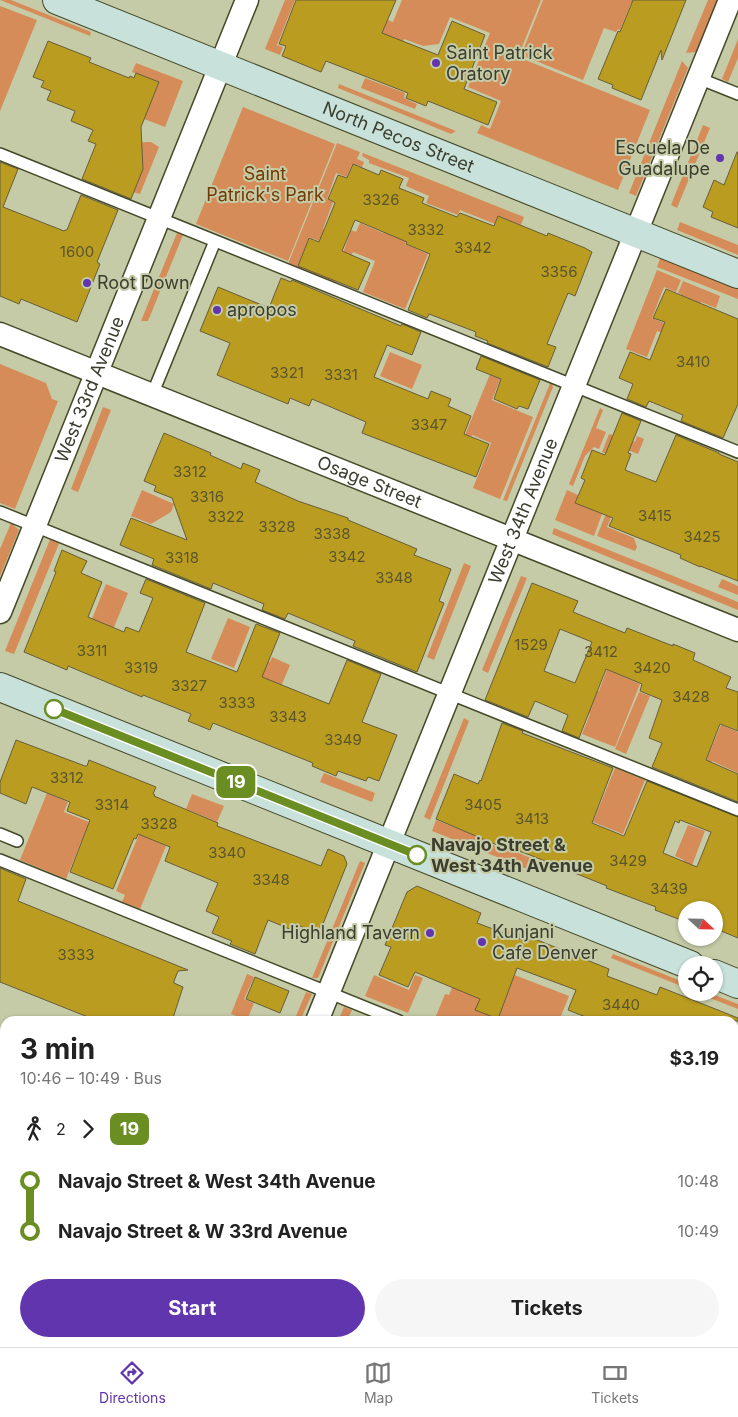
<!DOCTYPE html>
<html lang="en">
<head>
<meta charset="utf-8">
<style>
  body { margin:0; font-family:Inter,sans-serif; background:#f6f6f6; color:#222; height:100vh; display:flex; flex-direction:column; font-size:19px; white-space:nowrap }
  * { box-sizing:border-box; margin:0 }
  p { font-size:16px; color:#767676 }
  .icon { flex:none; width:28px; height:28px; fill:none; stroke:currentColor; stroke-width:2; stroke-linecap:round; stroke-linejoin:round }
  .map { position:relative; flex:1; overflow:hidden }
  .details { position:absolute; left:0px; top:1016px; width:739px; height:331px; display:flex; flex-direction:column; background:#fff; border-radius:15px 15px 0 0; box-shadow:0 1px 4px #0004 }
  .details>* { flex:none }
  .badge { padding:0 10px; border-radius:8px; font-size:18px; line-height:32px }
  .needle { width:32px; rotate:112deg }
  .buttons { position:absolute; left:678px; top:901px; display:grid; gap:10px }
  .buttons a { display:grid; place-items:center; width:45px; height:45px; border-radius:50%; background:#fff; box-shadow:0 1px 4px #0004; font-size:25px }
  .map>.badge { position:absolute; translate:-50% -50%; box-shadow:0 0 0 2px #fff }
  .legs { display:flex; align-items:center; gap:8px; height:55px; padding:0 20px; font-size:16px }
  .legs p { margin-inline-start:auto }
  .head { display:flex; align-items:center; justify-content:space-between; height:85px; padding:0 20px }
  h1 { font-size:28px; font-weight:700; line-height:38px }
  .action { display:flex; gap:10px; margin-top:auto; padding:10px 20px }
  .action a { flex:1; height:58px; border-radius:30px; background:#6035ad; color:#fff; font-size:20px; font-weight:700; line-height:58px; text-align:center }
  .action a+a { background:#f6f6f6; color:#222 }
  ul { padding:0 20px; list-style:none }
  li { display:flex; align-items:center; gap:18px; height:50px; font-size:19px }
  li i { display:grid; place-items:center; width:8px; height:100%; margin:0 6px; background:currentColor }
  li i::after { content:''; width:12px; height:12px; margin:-6px; border:4px solid; border-radius:50%; background:#fff }
  li p { margin-inline-start:auto }
  li:first-child i { background:linear-gradient(#0000 50%,currentColor 0) }
  li:last-child i { background:linear-gradient(currentColor 50%,#0000 0) }
  .menu { display:flex; justify-content:space-around; align-items:center; height:70px; border-top:1px solid #e0e0e0; background:#fff; font-size:14px; color:#767676 }
  .menu a { display:grid; justify-items:center; gap:2px }
  .menu .current { color:#6035ad }
  .map>svg:first-child { display:block }
  .green { fill:#d68c59 }
  .building { fill:#b99c20; stroke:#675e3c; fill-rule:evenodd }
  .lines { fill:none; stroke-linecap:round; stroke-linejoin:round }
  .lane-casing { stroke:#454928; stroke-width:14 }
  .street-casing { stroke:#454928; stroke-width:25 }
  .secondary-casing { stroke:#454928; stroke-width:30 }
  .highway-casing { stroke:#fff; stroke-width:30 }
  .lane { stroke:#fff; stroke-width:11 }
  .street { stroke:#fff; stroke-width:22 }
  .secondary { stroke:#c8e2db; stroke-width:28 }
  .highway { stroke:#469e88; stroke-width:28 }
  .line-1-casing { stroke:#fff; stroke-width:11 }
  .line-1 { stroke:#6b8e23; stroke-width:8 }
  .poi-dot { fill:#6035ad; stroke:#c5cba6; stroke-width:2 }
  .stop-1-dot { fill:#fff; stroke:#6b8e23; stroke-width:2.5 }
  .labels { text-anchor:middle; stroke-width:4; stroke-linejoin:round; paint-order:stroke }
  .number-label { font-size:15px; fill:#5a552a }
  .poi-label { font-size:18px; fill:#3b3d2e; stroke:#c5cba6; text-anchor:start }
  .street-label { font-size:18px; fill:#3b3d2e; stroke:#c5cba6 }
  .park-label { font-size:18px; fill:#723905; stroke:#c5cba6 }
  .stop-label { font-size:18px; font-weight:bold; fill:#3b3d2e; stroke:#c5cba6; text-anchor:start }
</style>
</head>
<body>
<div class="map">
<svg width="738" height="1347" viewBox="0 0 738 1347">
  <rect width="100%" height="100%" fill="#c5cba6"/>
  <path class="green" d="M0,0H11L91,32L90,36Z
    M285,0H295L277,45L283,47L280,55L265,49Z
    M402,0H541L518,57L650,110L618,190L477,133L481,125L490,129L501,101L468,87L490,33L450,17L439,44L423,46L404,39L392,69L369,13L393,22Z
    M543,0H641L638,6L631,3L620,30L618,29L616,32L604,28L583,80L521,55Z
    M708,0H717L696,52L686,53Z
    M0,6L37,20L0,111Z
    M738,39V58L728,82L722,79Z
    M682,61L688,68L636,196L629,193Z
    M136,63L183,81L165,127L144,119L159,82L132,72Z
    M365,78L405,93L404,98L417,104L415,109L361,88Z
    M339,84L456,131L451,134L338,88Z
    M243,107L335,144L288,261L196,224Z
    M703,125L710,128L677,208L671,205Z
    M151,142L159,147L140,194L133,192L143,166L111,153L115,143Z
    M337,143L360,152L357,159L364,162L362,167L352,164L347,177L336,173L327,199L333,202L323,229L346,239L342,250L309,237L300,260L331,272L343,253L351,230L356,232L360,223L383,233L387,224L409,233L405,244L428,254L405,309L363,292L375,261L353,252L342,277L339,276L335,283L288,264Z
    M363,153L524,217L521,225L498,216L495,224L460,210L458,215L426,203L429,196L406,186L409,178L369,163V160L362,156Z
    M680,222L738,245V255L677,230Z
    M177,233L183,235L148,321H141Z
    M661,256L738,286V299L657,267Z
    M657,270L681,280L676,292L664,287L652,318L672,326L669,335L657,331L647,357L626,349Z
    M683,281L720,296L716,308L701,302L700,305L680,297L681,294L678,293Z
    M390,352L422,365L412,389L380,376Z
    M495,362L505,367L492,400L533,417L500,499L473,488L491,443L472,435L471,437L465,435Z
    M0,364L46,383L52,399L58,401L15,509L0,503Z
    M551,381L553,387L507,501L503,500Z
    M103,407L111,410L78,492L71,489Z
    M600,408L603,410L596,428L606,432L599,449L594,447L585,456L573,486L569,484Z
    M609,434L613,435L614,434L635,442L637,436L644,439L638,454L613,444L608,455L602,452Z
    M142,490L174,504L171,512L151,524L131,516Z
    M567,490L578,495L575,503L602,514L594,536L555,520Z
    M607,511L613,513L607,527L634,538L637,547L635,551L597,536Z
    M11,523L19,530L0,576V549Z
    M554,528L738,602V610L552,534Z
    M51,537L60,541L14,654L5,651Z
    M464,563L471,566L434,660L427,657Z
    M521,576L527,578L488,673L482,670Z
    M722,579L738,586V595L718,587Z
    M106,584L128,593L112,632L90,624Z
    M228,618L250,627L234,668L211,659Z
    M612,655L618,671L617,674L640,684L615,747L582,734L590,714L580,710L588,687L599,691Z
    M272,657L290,665L279,691L259,682L268,661L270,662Z
    M639,692L650,696L626,754L615,749Z
    M464,718L469,721L430,820L424,817Z
    M721,725L738,732V773L712,761L702,784L697,782Z
    M615,768L645,780L623,834L593,822Z
    M324,773L375,793L372,802L320,782Z
    M47,793L68,802L64,812L89,822L66,879L20,860Z
    M192,794L224,806L217,822L186,809Z
    M436,820L484,839V841L504,850L506,848L531,858L527,869L432,831Z
    M688,825L705,831L688,876L679,873L684,860L675,856Z
    M139,834L166,846L140,909L122,902L125,895L116,891Z
    M360,861L365,863L318,978H312Z
    M506,928L527,936L512,974L569,996L559,1021H434L445,994L449,995L456,978L483,988Z
    M613,954L686,983V988L611,958Z
    M247,974L254,977L244,999L254,1003L247,1020L231,1014Z
    M374,975L409,990L415,975L423,978L408,1013L365,996Z
    M306,992L312,994L300,1021H294Z
    M697,993H709L738,1004V1009Z
    M344,1007L352,1010L347,1021H338Z
    M738,1110V1141L735,1148H734V1121Z
    M738,1224V1246L734,1257V1234Z
    M597,1343H632L637,1345V1347H616L609,1344L607,1347Z"/>
  <path class="building" d="M296,0H396L382,33L438,55L452,21L485,35L464,89L497,102L488,125L428,101L426,106L406,98L408,93L326,61L321,72L282,56L286,46L279,44Z
    M633,0H686L662,60L661,50L641,100L612,88L613,85L598,79L618,31L620,32Z
    M48,41L91,58L89,62L129,78L130,76L134,78L136,73L159,82L141,127L143,169L131,199L82,179L96,144L88,141L93,130L71,121L75,111L47,100L51,91L41,87L44,81L33,77Z
    M737,152H738V228L711,217L713,212L703,207L714,180L724,185Z
    M0,162L18,169L3,207L64,231L65,230H67L81,195L118,210L97,262L100,264L77,322L21,299L19,304L0,296Z
    M353,164L379,175L381,170L403,179L399,188L424,198L422,203L457,217L460,213L494,226L498,216L547,236L548,233L585,248L592,252L575,296L568,293L547,344L556,347L548,367L487,343L488,341L475,336L476,332L429,314L427,318L408,310L430,254L406,244L407,242L355,220L342,251L370,263L358,290L298,266L309,238L319,242L335,203L334,202L328,199L338,175L347,178Z
    M281,278L291,282L292,280L401,326L402,324L421,332L412,355L387,345L374,377L428,399L431,391L451,399L448,406L471,416L464,434L489,444L476,477L362,433L366,422L312,399L309,406L290,398L288,404L217,375L230,343L200,331L218,287L269,308Z
    M666,289L738,319V404L723,438L681,421L683,415L649,401L646,407L627,399L633,384L619,378L630,352L650,360L665,322L653,318Z
    M481,356L540,380L528,409L519,406L517,409L494,399L501,379L476,369Z
    M622,413L641,421L628,453L631,454L625,470L656,482L676,435L719,453V454L738,462V581L700,566V567L680,558L681,555L609,526L613,518L575,503L585,480L581,478L592,450L605,455Z
    M164,433L211,453L210,455L241,469L243,463L260,470L255,482L298,501L348,518V520L417,549L414,555L451,569L439,601L444,603L417,672L353,646L355,641L288,613L285,619L262,610L264,604L213,583L211,589L152,565L154,559L120,545L131,518L187,540L172,498L154,491L156,486L144,481Z
    M62,550L87,561L81,573L102,582L88,617L124,632L126,627L139,632L153,598L140,593L146,579L205,603L186,652L237,672L256,624L280,633L262,677L329,704L347,660L381,674L362,722L397,735L379,781L368,777L366,781L338,771L336,776L312,766L313,763L213,723L210,730L188,721L191,714L143,695L142,697L68,666L67,670L24,652L56,572L54,571Z
    M532,583L578,601L573,612L625,633L627,628L673,646V644L695,653L693,660L731,677L726,688L738,692V731L720,724L706,760L738,774V802L652,767L662,743L649,738L662,700L640,691L642,684L606,669L579,738L562,731L568,715L535,701L528,717L485,700ZM560,629L592,642L575,683L544,671Z
    M502,723L523,731L522,733L613,768L592,823L624,836L647,781L738,817V938L714,928V910H686V922L655,910L656,907L606,888L607,886L530,855L505,846L504,848L436,819L454,774L478,784L480,780L481,781ZM680,820L711,832L697,867L663,853L675,821L679,823Z
    M16,740L85,766H87L89,760L156,787L153,794L155,795L154,796L218,823L217,826L321,866L328,849L344,856L347,864L319,934L295,924L292,930L268,920L255,954L230,944L232,941L212,933L219,917L206,911L218,883L165,861L170,847L138,834L136,839L134,838L113,889L70,872L90,820L67,811L70,802L32,787L26,804L0,793V782Z
    M0,868L26,879L18,901L188,970L178,971L174,981V983L183,987L172,1021H98L0,982Z
    M417,886L481,913L477,923L528,942L530,937L609,969L607,976L657,995L660,987L738,1018V1021H596L568,1010L576,990L517,968L498,1019L475,1010L480,999L415,972L408,987L379,975L391,947L385,945L407,892Z
    M255,977L289,991L280,1013L246,999Z"/>
  <g class="lines">
    <defs>
      <path id="lane" d="M698,78L738,94
        M0,154L738,452
        M152,395L215,241
        M0,512L738,810
        M0,834L17,841
        M0,860L399,1021
        M734,1157L738,1159
        M209,1342L220,1347
        M264,1342L275,1347"/>
      <g id="street">
        <path id="s1" d="M0,334L738,630"/>
        <path id="s2" d="M0,612L247,0"/>
        <path id="s3" d="M317,1021L730,0"/>
        <path d="M0,1047L5,1049"/>
        <path d="M0,1111L5,1119"/>
        <path d="M734,1195L738,1184"/>
        <path d="M157,1342L160,1347"/>
        <path d="M732,1342L738,1345"/>
        <path d="M186,1347L188,1342"/>
        <path d="M672,1347L674,1342"/>
      </g>
      <g id="secondary">
        <path id="s4" d="M57,0L738,274"/>
        <path d="M0,687L690,965"/>
        <path d="M714,974L738,984"/>
      </g>
      <path id="highway" d="M0,1216L5,1225
        M0,1268L5,1275
        M53,1342L57,1347"/>
    </defs>
    <use href="#lane" class="lane-casing"/>
    <use href="#street" class="street-casing"/>
    <use href="#secondary" class="secondary-casing"/>
    <use href="#highway" class="highway-casing"/>
    <use href="#lane" class="lane"/>
    <use href="#street" class="street"/>
    <use href="#secondary" class="secondary"/>
    <use href="#highway" class="highway"/>
  </g>
  <g class="lines">
    <defs>
      <path id="line-1" d="M54,709L417,855"/>
    </defs>
    <use href="#line-1" class="line-1-casing"/>
    <use href="#line-1" class="line-1"/>
  </g>
  <g class="poi-dot">
    <circle cx="436" cy="63" r="5"/>
    <circle cx="720" cy="158" r="5"/>
    <circle cx="87" cy="283" r="5"/>
    <circle cx="217" cy="310" r="5"/>
    <circle cx="430" cy="933" r="5"/>
    <circle cx="482" cy="942" r="5"/>
  </g>
  <g class="stop-1-dot">
    <circle cx="54" cy="709" r="9"/>
    <circle cx="417" cy="855" r="9"/>
  </g>
  <g class="labels">
    <g class="number-label">
      <text x="381" y="205">3326</text>
      <text x="426" y="235">3332</text>
      <text x="473" y="253">3342</text>
      <text x="77" y="257">1600</text>
      <text x="559" y="277">3356</text>
      <text x="693" y="367">3410</text>
      <text x="287" y="378">3321</text>
      <text x="341" y="380">3331</text>
      <text x="429" y="430">3347</text>
      <text x="190" y="477">3312</text>
      <text x="207" y="502">3316</text>
      <text x="655" y="521">3415</text>
      <text x="226" y="522">3322</text>
      <text x="277" y="532">3328</text>
      <text x="332" y="539">3338</text>
      <text x="702" y="542">3425</text>
      <text x="347" y="562">3342</text>
      <text x="182" y="563">3318</text>
      <text x="394" y="583">3348</text>
      <text x="531" y="650">1529</text>
      <text x="92" y="656">3311</text>
      <text x="601" y="657">3412</text>
      <text x="141" y="673">3319</text>
      <text x="652" y="673">3420</text>
      <text x="189" y="691">3327</text>
      <text x="691" y="702">3428</text>
      <text x="237" y="708">3333</text>
      <text x="288" y="722">3343</text>
      <text x="343" y="745">3349</text>
      <text x="67" y="783">3312</text>
      <text x="112" y="810">3314</text>
      <text x="483" y="810">3405</text>
      <text x="532" y="824">3413</text>
      <text x="159" y="829">3328</text>
      <text x="227" y="858">3340</text>
      <text x="628" y="866">3429</text>
      <text x="271" y="885">3348</text>
      <text x="669" y="894">3439</text>
      <text x="76" y="960">3333</text>
      <text x="621" y="1010">3440</text>
    </g>
    <g class="poi-label">
      <text x="446" y="59">Saint Patrick<tspan x="446" dy="21">Oratory</tspan></text>
      <text x="710" y="154" text-anchor="end">Escuela De<tspan x="710" dy="21">Guadalupe</tspan></text>
      <text x="97" y="289">Root Down</text>
      <text x="227" y="316">apropos</text>
      <text x="492" y="938">Kunjani<tspan x="492" dy="21">Cafe Denver</tspan></text>
      <text x="420" y="939" text-anchor="end">Highland Tavern</text>
    </g>
    <g class="street-label">
      <text dy="6" stroke="none"><textPath href="#s4" startOffset="368">North Pecos Street</textPath></text>
      <text dy="6" stroke="none"><textPath href="#s2" startOffset="240">West 33rd Avenue</textPath></text>
      <text dy="6" stroke="none"><textPath href="#s1" startOffset="398">Osage Street</textPath></text>
      <text dy="6" stroke="none"><textPath href="#s3" startOffset="550">West 34th Avenue</textPath></text>
    </g>
    <g class="park-label">
      <text x="265" y="180">Saint<tspan x="265" dy="21">Patrick's Park</tspan></text>
    </g>
    <g class="stop-label">
      <text x="431" y="851">Navajo Street &amp;<tspan x="431" dy="21">West 34th Avenue</tspan></text>
    </g>
  </g>
</svg>
<div class="buttons">
<a><svg class="needle" viewBox="-14 -14 28 28"><path d="M0-13l5 13h-10z" fill="#e53935"/><path d="M0 13l5-13h-10z" fill="#767676"/></svg></a>
<a><svg class="icon" aria-label="locate" viewBox="0 0 24 24"><circle cx="12" cy="12" r="6"/><path d="M12 2v4M12 18v4M2 12h4M18 12h4"/></svg></a>
</div>
<b class="badge" style="left:236px;top:782px;background:#6b8e23;color:#fff">19</b>
<section class="details">
<div class="head"><div><h1>3 min</h1><p>10:46 – 10:49 · Bus</p></div><b>$3.19</b></div>
<div class="legs"><svg class="icon" aria-label="walk" viewBox="0 0 24 24"><circle cx="13" cy="4" r="2"/><path d="M13 8l-2 6 4 7M11 14l-3 7M7 12l3-4h3l4 4"/></svg>2<svg class="icon" aria-label="forward" viewBox="0 0 24 24"><path d="M9 5l7 7-7 7"/></svg><b class="badge" style="background:#6b8e23;color:#fff">19</b></div>
<ul>
<li><i style="color:#6b8e23"></i><b>Navajo Street &amp; West 34th Avenue</b><p>10:48</p></li>
<li><i style="color:#6b8e23"></i><b>Navajo Street &amp; W 33rd Avenue</b><p>10:49</p></li>
</ul>
<div class="action"><a>Start</a><a>Tickets</a></div>
</section>
</div>
<nav class="menu">
<a class="current"><svg class="icon" aria-label="directions" viewBox="0 0 24 24"><path d="M12 3l9 9-9 9-9-9zM9 14v-3h6M13 9l2 2-2 2"/></svg>Directions</a>
<a><svg class="icon" aria-label="map" viewBox="0 0 24 24"><path d="M3 6l6-2 6 2 6-2v14l-6 2-6-2-6 2zM9 4v14M15 6v14"/></svg>Map</a>
<a><svg class="icon" aria-label="tickets" viewBox="0 0 24 24"><path d="M3 7h18v10H3zM15 7v10"/></svg>Tickets</a>
</nav>
</body>
</html>
